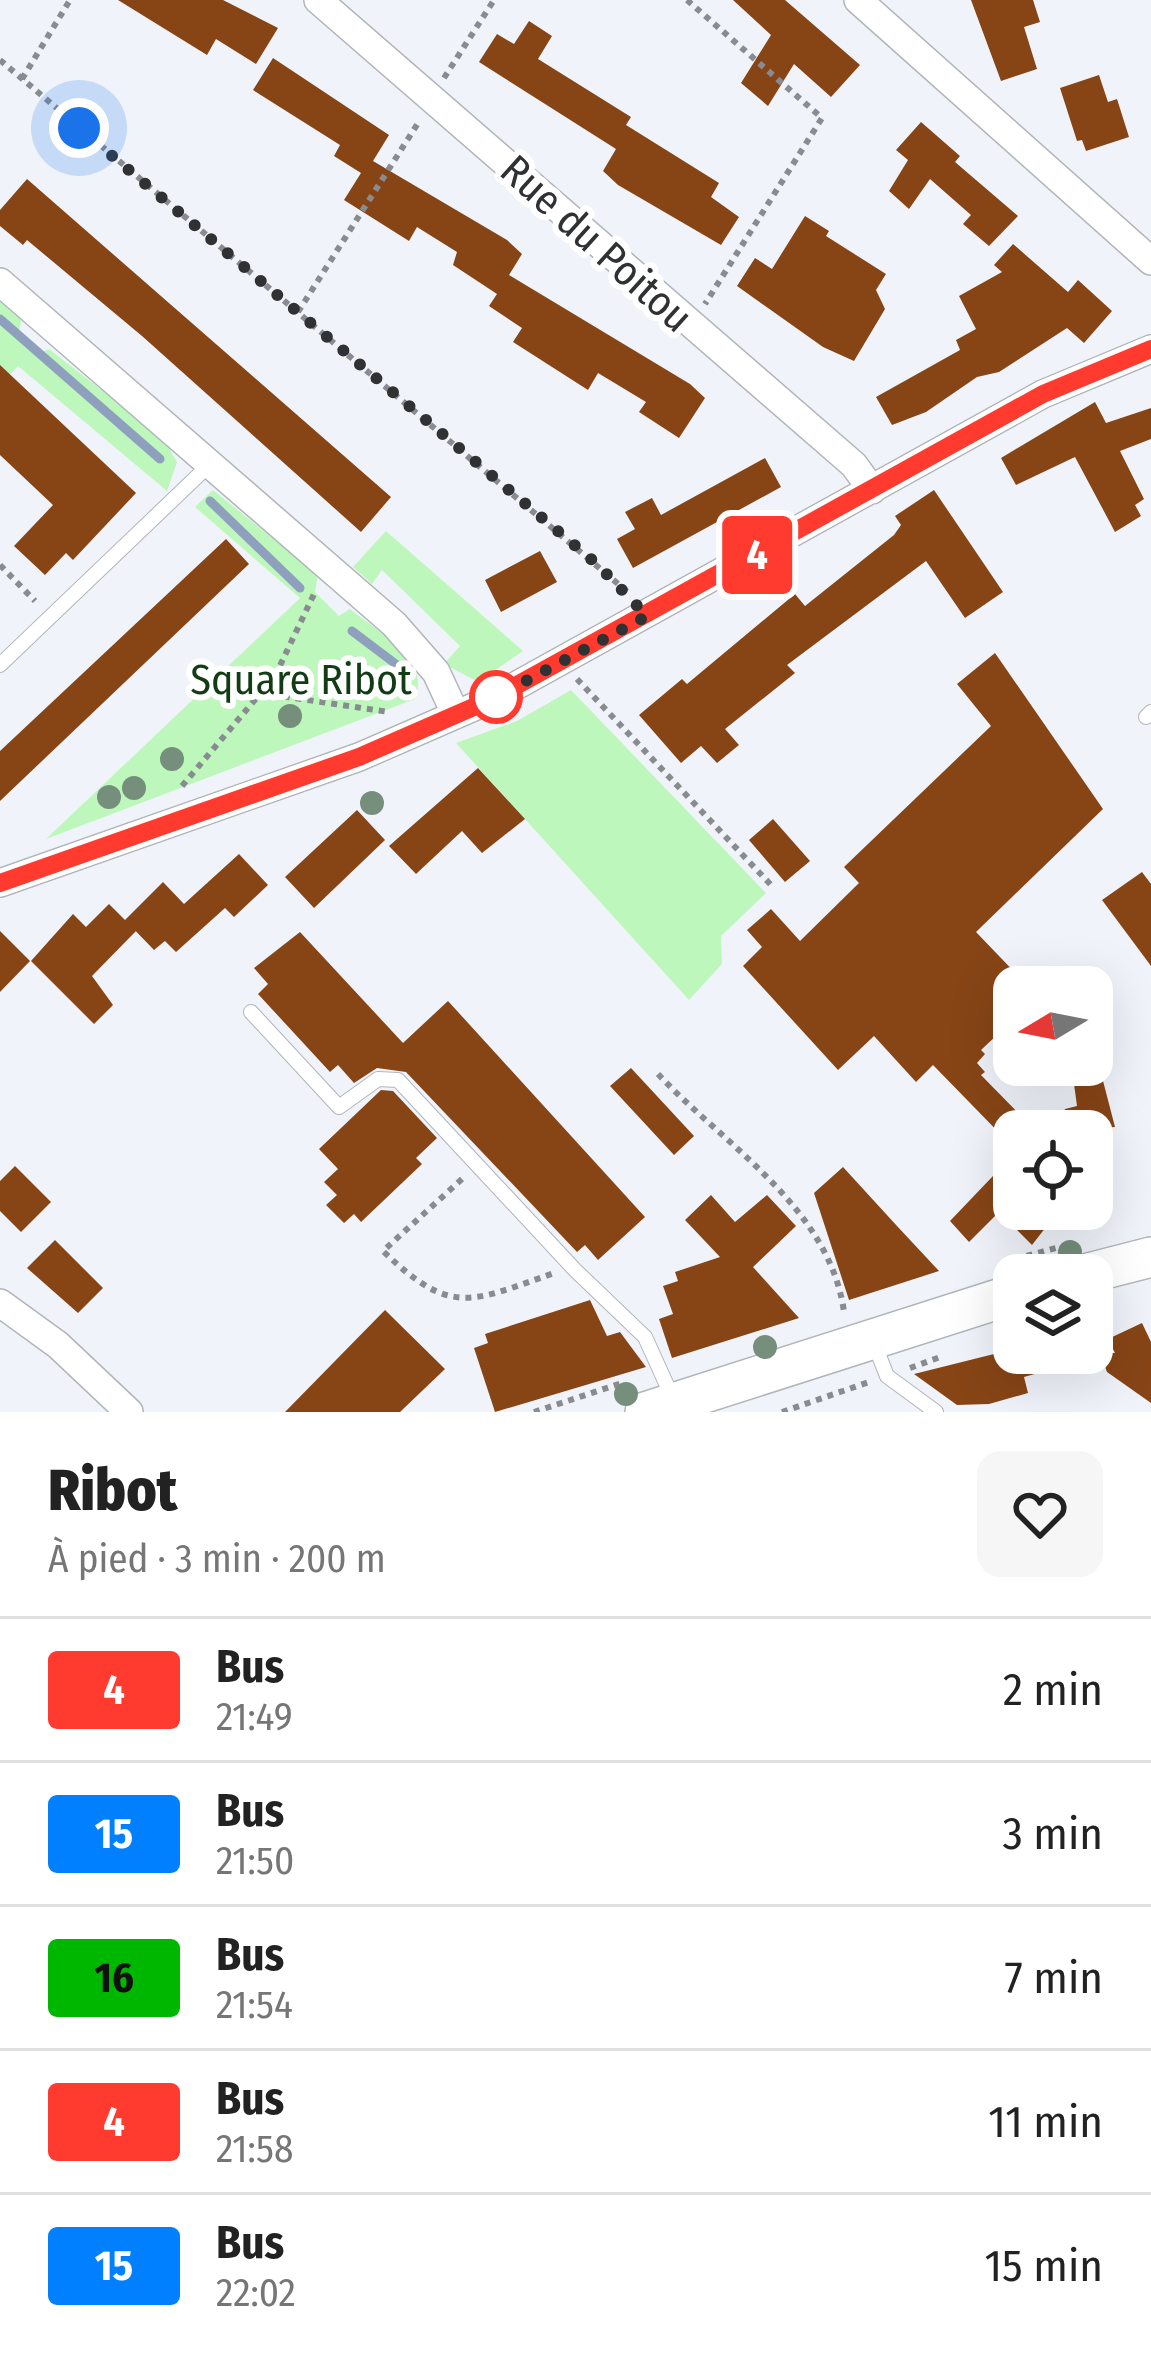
<!DOCTYPE html>
<html lang="fr">
<head>
<meta charset="utf-8">
<style>
  body { margin:0; font-family:"Fira Sans Condensed",sans-serif; background:#f6f6f6; color:#222; height:100vh; display:flex; flex-direction:column; font-size:45px; white-space:nowrap }
  * { box-sizing:border-box; margin:0 }
  p { font-size:39px; color:#767676 }
  .icon { flex:none; width:66px; height:66px; fill:none; stroke:currentColor; stroke-width:2; stroke-linecap:round; stroke-linejoin:round }
  .map { position:relative; height:1412px; overflow:hidden }
  .panel { display:flex; flex-direction:column; background:#fff; flex:1 }
  .panel>* { flex:none }
  .badge { padding:0 24px; border-radius:9px; font-size:42px; line-height:78px }
  .needle { width:78px; rotate:260deg }
  .controls { position:absolute; left:993px; top:966px; display:grid; gap:24px }
  .controls a { display:grid; place-items:center; width:120px; height:120px; border-radius:24px; background:#fff; box-shadow:0 12px 48px #0002; font-size:60px }
  .you { position:absolute; width:60px; height:60px; margin:-30px; border:9px solid #fff; border-radius:50%; background:#1a73e8; box-shadow:0 0 0 18px #1a73e833 }
  .map>.badge { position:absolute; translate:-50% -50%; box-shadow:0 0 0 6px #fff }
  .round { display:grid; place-items:center; flex:none; width:126px; height:126px; border-radius:24px; background:#f6f6f6 }
  .overview { display:flex; align-items:center; justify-content:space-between; height:204px; padding:0 48px }
  h1 { font-size:57px; font-weight:800; line-height:90px }
  ul { padding:0; list-style:none }
  li { display:flex; align-items:center; gap:36px; height:144px; padding:0 48px; border-top:3px solid #e0e0e0 }
  li div { flex:1 }
  li b { display:block; font-size:45px }
  li em { font-style:normal }
  li .badge { min-width:132px; font-weight:700; text-align:center }
  .map>svg:first-child { display:block }
  .green { fill:#bdf7bb }
  .lines { fill:none; stroke-linecap:round; stroke-linejoin:round }
  .stream { stroke:#8fa0be; stroke-width:9 }
  .building { fill:#874516 }
  .lane-casing { stroke:#b0b5ba; stroke-width:16 }
  .street-casing { stroke:#b0b5ba; stroke-width:30 }
  .secondary-casing { stroke:#b0b5ba; stroke-width:42 }
  .path { stroke:#888b8f; stroke-width:6; stroke-dasharray:6 6; stroke-linecap:butt }
  .lane { stroke:#fff; stroke-width:14 }
  .street { stroke:#fff; stroke-width:27 }
  .secondary { stroke:#fff; stroke-width:39 }
  .tree { fill:#768f7c }
  .line-casing { stroke:#fff; stroke-width:27 }
  .line { stroke:#ff3a2e; stroke-width:18 }
  .walk { stroke:#2f3133; stroke-width:12; stroke-dasharray:0 21.6 }
  .stop-dot { fill:#fff; stroke:#ff3a2e; stroke-width:6 }
  .labels { text-anchor:middle; stroke-width:12; stroke-linejoin:round; paint-order:stroke }
  .street-label { font-size:42px; fill:#2f3133; stroke:#fff }
  .park-label { font-size:42px; fill:#123c14; stroke:#fff }
</style>
</head>
<body>
<div class="map">
<svg width="1151" height="1412" viewBox="0 0 1151 1412">
  <rect width="100%" height="100%" fill="#f0f4fa"/>
  <path class="green" d="M0,293L22,316L19,333L40,353L49,349L163,438L177,462L167,491L18,366L0,385Z
    M213,490L318,575L315,592L339,616L350,609C378,632 431,659 415,699L46,839L300,598L195,507Z
    M386,531L523,651L478,682L444,664L460,646L382,570L372,584L353,567Z
    M571,690L766,893L721,936L722,964L689,1000L456,743L517,721Z"/>
  <g class="lines">
    <path class="stream" d="M0,319L160,459
      M210,501L300,588
      M352,631L405,671"/>
  </g>
  <path class="building" d="M118,0H223L278,28L256,64L216,39L207,55Z
    M733,0H785L860,65L831,97L794,64L768,106L741,83L771,35Z
    M971,0H1033L1040,22L1024,27L1037,69L1001,81Z
    M529,21L552,36L538,59L631,117L626,125L719,183L711,197L739,217L721,245L618,185L603,171L616,149L479,62L497,34L514,44Z
    M273,58L389,135L373,161L507,240L522,254L509,275L690,384L705,398L679,438L639,412L646,402L598,373L588,390L513,342L522,328L489,306L497,294L453,265L457,252L417,227L409,241L344,200L361,173L334,156L340,145L253,90Z
    M1099,75L1108,102L1117,99L1129,137L1086,151L1082,140L1077,141L1060,88Z
    M921,122L960,156L955,162L1018,216L989,246L963,224L971,215L930,179L909,209L889,191L908,160L896,150Z
    M27,179L391,497L361,532L142,336L27,240L23,245L0,226V210Z
    M805,216L829,231L826,236L886,274L876,290L885,309L854,361L823,347L737,286L755,258L772,269Z
    M1013,244L1068,292L1078,280L1112,311L1084,343L1067,328L999,372L977,377L926,412L892,425L876,397L960,350L956,340L976,329L959,296L1002,272L994,265Z
    M0,365L136,493L73,560L66,553L45,575L14,546L53,505L0,455Z
    M1095,402L1106,423L1151,408V439L1120,451L1144,499L1135,505L1141,516L1115,532L1075,457L1016,485L1001,458Z
    M765,458L781,487L633,568L617,539L635,529L625,512L652,498L661,515Z
    M934,490L1003,592L965,618L926,561L787,665L795,673L725,729L739,745L717,763L701,746L681,763L639,715L682,679L687,684L795,594L805,606L894,535L901,525L895,516Z
    M226,539L249,564L0,801V751Z
    M540,551L557,582L501,612L485,580Z
    M995,653L1103,809L976,932L1024,982L1003,1001L1014,1019L981,1050L985,1054L977,1063L985,1072L981,1075L1032,1127L1014,1131L1011,1145L933,1065L916,1082L874,1036L838,1070L743,966L762,947L747,930L771,909L800,941L859,883L844,867L991,726L957,684Z
    M478,768L525,819L482,853L462,831L416,874L389,846Z
    M357,810L385,840L314,908L285,877Z
    M773,819L810,861L785,882L749,840Z
    M239,854L268,885L234,917L225,908L176,952L165,941L154,950L125,920L163,882L184,904Z
    M1142,872L1151,884V966L1102,900Z
    M109,904L136,931L92,976L113,1005L94,1024L31,961L73,914L86,927Z
    M0,931L30,961L0,992Z
    M300,932L403,1043L448,1001L645,1217L598,1260L585,1245L577,1252L406,1072L377,1068L354,1083L338,1065L330,1072L258,994L268,984L254,968Z
    M631,1068L694,1136L674,1155L610,1086Z
    M1102,1077L1115,1127L1054,1131L1065,1109L1077,1106L1074,1084Z
    M381,1090L393,1091L437,1138L416,1158L422,1164L361,1222L354,1214L344,1223L326,1205L337,1195L324,1182L338,1169L319,1149Z
    M1014,1154V1209H1060L1032,1245L999,1212L969,1242L950,1221Z
    M15,1166L51,1202L21,1232L0,1211V1181Z
    M843,1167L897,1226L939,1271L849,1300L814,1193Z
    M711,1195L735,1222L767,1195L796,1226L753,1267L799,1318L672,1358L659,1319L673,1314L663,1286L678,1281L675,1272L720,1257L685,1220Z
    M55,1240L103,1288L78,1313L27,1268Z
    M590,1300L607,1336L620,1332L646,1367L495,1412L474,1348L488,1343L485,1334Z
    M385,1310L445,1369L400,1412H285Z
    M1142,1323L1151,1342V1403L1107,1372L1100,1353H1115L1108,1339Z
    M1014,1349V1353H1083L1084,1360L1024,1377L1028,1393L989,1404L957,1405L914,1374Z"/>
  <g class="lines">
    <defs>
      <path id="lane" d="M0,665L207,467
        M1146,717L1151,712
        M251,1012L339,1107L378,1079L398,1080L575,1270L645,1337L674,1401
        M874,1343L887,1376L936,1412"/>
      <path id="street" d="M318,0L854,465L872,490
        M858,0L1151,261
        M0,282L394,624L436,672L455,713
        M0,883L359,757L492,699L1043,394L1151,349
        M0,1303L58,1345L129,1412"/>
      <path id="secondary" d="M1081,1275L1151,1257
        M645,1412L1014,1294"/>
    </defs>
    <use href="#lane" class="lane-casing"/>
    <use href="#street" class="street-casing"/>
    <use href="#secondary" class="secondary-casing"/>
    <path class="path" d="M687,0L822,118L705,304
      M0,60L630,594
      M444,78L494,0
      M22,79L70,0
      M298,312L420,120
      M0,565L35,601
      M577,679L771,885
      M260,693L389,712
      M182,786L275,676L315,592
      M658,1074C723,1144 830,1208 844,1312
      M462,1179L383,1251C451,1317 471,1302 554,1273
      M1015,1259L1060,1247
      M910,1368L943,1356
      M534,1412L625,1382
      M782,1412L869,1382"/>
    <use href="#lane" class="lane"/>
    <use href="#street" class="street"/>
    <use href="#secondary" class="secondary"/>
  </g>
  <g class="tree">
    <circle cx="290" cy="716" r="12"/>
    <circle cx="172" cy="759" r="12"/>
    <circle cx="134" cy="788" r="12"/>
    <circle cx="109" cy="797" r="12"/>
    <circle cx="372" cy="803" r="12"/>
    <circle cx="1070" cy="1252" r="12"/>
    <circle cx="765" cy="1347" r="12"/>
    <circle cx="626" cy="1394" r="12"/>
  </g>
  <g class="lines">
    <defs>
      <path id="line" d="M0,883L359,757L492,699L1043,394L1151,349"/>
    </defs>
    <use href="#line" class="line-casing"/>
    <use href="#line" class="line"/>
    <path class="walk" d="M79,128L597,564L647,616L496,697"/>
  </g>
  <circle class="stop-dot" cx="496" cy="697" r="24"/>
  <g class="labels">
    <g class="street-label">
      <text transform="translate(597 243) rotate(42)" y="15">Rue du Poitou</text>
    </g>
    <g class="park-label">
      <text x="301" y="694">Square Ribot</text>
    </g>
  </g>
</svg>
<div class="controls">
<a><svg class="needle" viewBox="-14 -14 28 28"><path d="M0-13l5 13h-10z" fill="#e53935"/><path d="M0 13l5-13h-10z" fill="#767676"/></svg></a>
<a><svg class="icon" aria-label="locate" viewBox="0 0 24 24"><circle cx="12" cy="12" r="6"/><path d="M12 2v4M12 18v4M2 12h4M18 12h4"/></svg></a>
<a><svg class="icon" aria-label="layers" viewBox="0 0 24 24"><path d="M12 4l9 5-9 5-9-5zM3 14l9 5 9-5"/></svg></a>
</div>
<div class="you" style="left:79px;top:128px"></div>
<b class="badge" style="left:757px;top:555px;background:#ff3a2e;color:#fff">4</b>
</div>
<section class="panel">
<div class="overview"><div><h1>Ribot</h1><p>À pied · 3 min · 200 m</p></div><a class="round"><svg class="icon" aria-label="heart" viewBox="0 0 24 24"><path d="M12 20l-8-8c-3-5 5-10 8-4 3-6 11-1 8 4z"/></svg></a></div>
<ul>
<li><span class="badge" style="background:#ff3a2e;color:#fff">4</span><div><b>Bus</b><p>21:49</p></div><em>2 min</em></li>
<li><span class="badge" style="background:#0080ff;color:#fff">15</span><div><b>Bus</b><p>21:50</p></div><em>3 min</em></li>
<li><span class="badge" style="background:#00b700;color:#111">16</span><div><b>Bus</b><p>21:54</p></div><em>7 min</em></li>
<li><span class="badge" style="background:#ff3a2e;color:#fff">4</span><div><b>Bus</b><p>21:58</p></div><em>11 min</em></li>
<li><span class="badge" style="background:#0080ff;color:#fff">15</span><div><b>Bus</b><p>22:02</p></div><em>15 min</em></li>
</ul>
</section>
</body>
</html>
